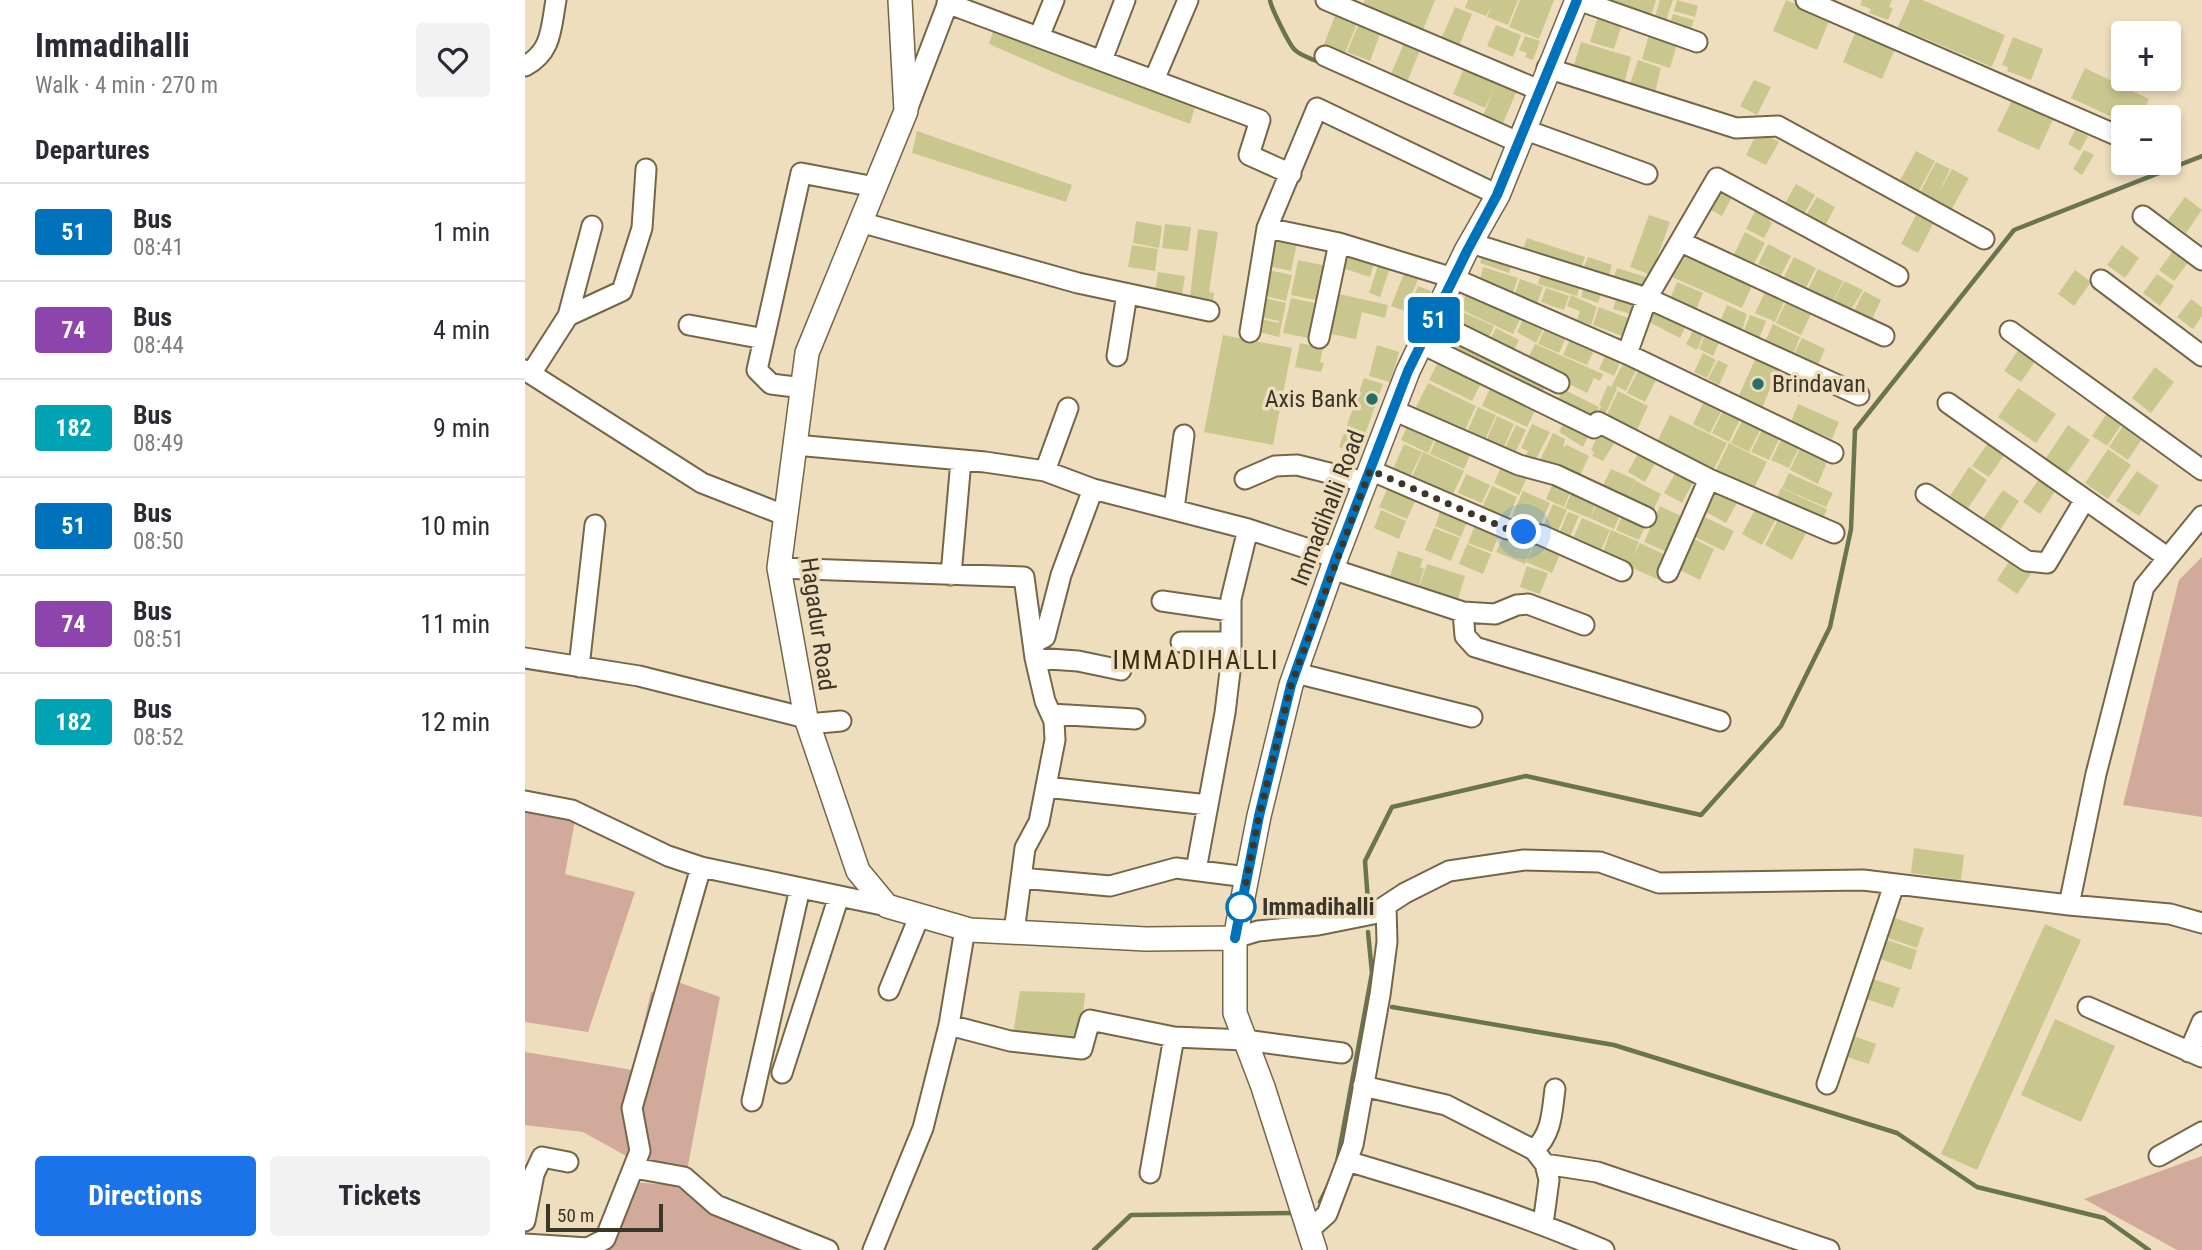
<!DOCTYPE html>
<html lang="en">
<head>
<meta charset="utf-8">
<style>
  body { margin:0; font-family:"Roboto Condensed",sans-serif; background:#f2f2f3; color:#2b2b33; height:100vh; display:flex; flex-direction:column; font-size:26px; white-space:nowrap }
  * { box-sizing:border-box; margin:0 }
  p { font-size:23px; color:#7c7c81 }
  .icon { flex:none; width:38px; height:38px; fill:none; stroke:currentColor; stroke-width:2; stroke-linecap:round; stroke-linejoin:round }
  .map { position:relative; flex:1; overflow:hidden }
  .details { display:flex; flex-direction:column; background:#fff; width:525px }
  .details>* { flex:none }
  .badge { padding:0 14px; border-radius:5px; font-size:24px; line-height:46px }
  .tools { position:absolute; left:1586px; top:21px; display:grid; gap:14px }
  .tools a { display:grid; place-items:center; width:70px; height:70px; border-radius:7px; background:#fff; box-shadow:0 4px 10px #0003; font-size:35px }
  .scale { position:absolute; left:21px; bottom:18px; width:117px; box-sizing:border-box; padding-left:7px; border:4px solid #3c3629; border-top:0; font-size:19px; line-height:24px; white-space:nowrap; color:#3c3629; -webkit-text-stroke:5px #efdebe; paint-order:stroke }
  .you { position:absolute; width:35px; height:35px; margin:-18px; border:5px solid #fff; border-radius:50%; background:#1a73e8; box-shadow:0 0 0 10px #1a73e833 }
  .map>.badge { position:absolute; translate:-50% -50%; box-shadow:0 0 0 4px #fff }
  h2 { padding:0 35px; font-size:26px; line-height:63px }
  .round { display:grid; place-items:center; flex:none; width:74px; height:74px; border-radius:7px; background:#f2f2f3 }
  .headline { display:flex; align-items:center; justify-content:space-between; height:119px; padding:0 35px }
  h1 { font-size:33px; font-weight:700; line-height:52px }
  .button { display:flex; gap:14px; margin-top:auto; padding:14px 35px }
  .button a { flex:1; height:80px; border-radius:7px; background:#1a73e8; color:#fff; font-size:28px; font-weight:700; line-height:80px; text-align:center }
  .button a+a { background:#f2f2f3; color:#2b2b33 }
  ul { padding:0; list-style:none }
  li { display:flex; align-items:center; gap:21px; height:98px; padding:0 35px; border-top:2px solid #e1e1e2 }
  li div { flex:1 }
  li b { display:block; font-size:26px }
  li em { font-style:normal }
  li .badge { min-width:77px; font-weight:700; text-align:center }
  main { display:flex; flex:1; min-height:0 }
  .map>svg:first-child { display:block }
  .green { fill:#d1aa9c }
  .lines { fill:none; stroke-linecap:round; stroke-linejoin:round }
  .stream { stroke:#69754e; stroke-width:4.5 }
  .building { fill:#cac78e }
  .minor-casing { stroke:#746648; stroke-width:23 }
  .tertiary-casing { stroke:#746648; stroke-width:26 }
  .minor { stroke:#fff; stroke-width:19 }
  .tertiary { stroke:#fff; stroke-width:23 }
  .line-casing { stroke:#fff; stroke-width:16 }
  .line { stroke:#0072bc; stroke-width:10 }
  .walk { stroke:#3c3629; stroke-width:7; stroke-dasharray:0 12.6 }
  .poi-dot { fill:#256f6b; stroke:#efdebe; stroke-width:2.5 }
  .stop-dot { fill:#fff; stroke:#0072bc; stroke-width:3.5 }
  .labels { text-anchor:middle; stroke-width:7; stroke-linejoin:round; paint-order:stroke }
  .poi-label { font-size:24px; fill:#3c3629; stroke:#efdebe; text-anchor:start }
  .street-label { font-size:24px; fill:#3c3629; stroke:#efdebe }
  .stop-label { font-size:24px; font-weight:bold; fill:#3c3629; stroke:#efdebe; text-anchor:start }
  .neighbourhood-label { font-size:26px; letter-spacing:2px; fill:#3b2e12; stroke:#efdebe }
</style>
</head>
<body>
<main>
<section class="details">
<div class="headline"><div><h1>Immadihalli</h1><p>Walk · 4 min · 270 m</p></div><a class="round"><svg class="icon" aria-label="heart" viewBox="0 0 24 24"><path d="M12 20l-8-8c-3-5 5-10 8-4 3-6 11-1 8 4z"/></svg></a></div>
<h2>Departures</h2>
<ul>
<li><span class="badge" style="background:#0072bc;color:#fff">51</span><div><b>Bus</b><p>08:41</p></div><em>1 min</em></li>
<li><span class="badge" style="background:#8e44ad;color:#fff">74</span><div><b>Bus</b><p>08:44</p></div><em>4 min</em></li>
<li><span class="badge" style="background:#00a3b4;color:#fff">182</span><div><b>Bus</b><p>08:49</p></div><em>9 min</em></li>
<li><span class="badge" style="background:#0072bc;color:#fff">51</span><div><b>Bus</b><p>08:50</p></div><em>10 min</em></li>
<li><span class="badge" style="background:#8e44ad;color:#fff">74</span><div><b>Bus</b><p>08:51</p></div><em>11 min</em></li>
<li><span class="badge" style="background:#00a3b4;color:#fff">182</span><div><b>Bus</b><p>08:52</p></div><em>12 min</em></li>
</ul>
<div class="button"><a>Directions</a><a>Tickets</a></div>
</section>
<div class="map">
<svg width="1677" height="1250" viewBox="0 0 1677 1250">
  <rect width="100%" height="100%" fill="#efdebe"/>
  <path class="green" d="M1677,557V817L1598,805L1654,580Z
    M0,812L50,821L40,874L110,892L63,1032L0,1022Z
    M147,980L195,997L162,1171L110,1161L58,1132L0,1125V1052L108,1070L126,992L143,995Z
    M1677,1156V1250H1652L1559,1199Z
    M106,1182L184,1188L246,1232L288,1250H67Z"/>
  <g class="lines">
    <path class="stream" d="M745,0C746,8 765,46 770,50C776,56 788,59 796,63
      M843,902L840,861L867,807L1001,776L1176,815L1256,726L1305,627L1326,529L1330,430L1489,230L1677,156
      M867,1007L1089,1045L1372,1133L1452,1187L1579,1218L1624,1250
      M812,1163L847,973L843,932
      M795,1202L804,1184
      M569,1250L606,1215L769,1213"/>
  </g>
  <path class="building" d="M840,0H910L896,35L835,10Z
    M943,0H993L983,25L962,17L967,5L961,16L940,8Z
    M995,0H1029L1014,39L984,27Z
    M1075,0H1131L1125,19Z
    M1135,0H1148L1140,24L1129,20Z
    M1152,0L1173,6L1170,17L1149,11Z
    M1261,0L1305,19L1292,50L1248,31Z
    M1337,0H1367L1364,7L1368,8L1363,20L1344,13L1346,9L1335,5Z
    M1385,0H1397L1480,35L1467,67L1373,27Z
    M930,7L947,14L932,51L914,44Z
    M811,13L833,21L819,56L798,47Z
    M1148,14L1169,20L1165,32L1144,26Z
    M1073,16L1097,24L1089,49L1065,42Z
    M835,21L857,29L845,61L822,52Z
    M971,25L996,35L988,57L962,46Z
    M469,28L671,104L665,124L542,78L464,44Z
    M1330,33L1370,49L1357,79L1318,62Z
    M1124,35L1152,44L1145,68L1117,59Z
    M1000,36L1015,41L1008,60L1000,57L1002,53L994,50Z
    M1488,37L1518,49L1506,80L1482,71L1483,67L1477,65Z
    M880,41L896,48L882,82L865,76Z
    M1056,42L1106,57L1099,84L1048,68Z
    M1113,60L1136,68L1130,92L1105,84Z
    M940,66L993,88L976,128L956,120L969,90L960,108L928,94Z
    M1560,68L1624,99L1615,117H1598V122L1546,98Z
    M1229,80L1246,87L1232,115L1215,106Z
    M1488,98L1529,117L1514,150L1472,131Z
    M1550,130L1563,136L1555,151L1543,144Z
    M392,131L547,185L541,202L387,153Z
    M1233,131L1254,142L1241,165L1221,155Z
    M1559,150L1569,155L1557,175L1548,169Z
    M1391,151L1410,161L1391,196L1372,186Z
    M1411,162L1425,169L1413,194L1427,169L1444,178L1425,212L1393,196Z
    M1271,184L1290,195L1278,216L1259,205Z
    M1194,187L1208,195L1197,216L1182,208Z
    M1292,197L1310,207L1299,228L1280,217Z
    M1660,197L1677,210L1661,233L1643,220Z
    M1232,207L1247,214L1244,221L1247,223L1239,238L1221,229Z
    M1124,215L1145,222L1126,275L1105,267Z
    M1391,215L1408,224L1393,253L1376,244Z
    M611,221L637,226L634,248L608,243Z
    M640,224L666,227L663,251L637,248Z
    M673,229L693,232L684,292L689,293L688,300L665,297Z
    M1220,232L1240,243L1228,266L1208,256Z
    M750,234L773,239L766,271L743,266Z
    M1002,238L1060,257L1055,271L997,253Z
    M1243,244L1266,256L1254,279L1239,271L1241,268L1233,264Z
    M607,245L633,249L630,271L603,267Z
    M1597,245L1614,258L1600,278L1582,265Z
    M1651,247L1666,259L1649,281L1634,270Z
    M960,248L989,258L984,273L955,263Z
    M1159,248L1230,279L1217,308L1147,277Z
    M819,250L850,259L845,277L814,267Z
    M1063,257L1087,265L1082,281L1057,272Z
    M1269,257L1291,268L1280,290L1258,279Z
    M773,260L802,266L795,301L766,295Z
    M854,262L866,265L855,297L844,293Z
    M882,266L896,272L880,311L866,306Z
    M958,267L993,278L987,296L954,284Z
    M1018,267L1057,280L1052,296L1013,284Z
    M1092,268L1121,277L1116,292L1087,282Z
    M1293,269L1318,281L1307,304L1283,289Z
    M742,270L767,275L761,301L737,295Z
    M1550,270L1566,282L1549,306L1533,294Z
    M633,272L660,276L656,301L629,296Z
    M1632,274L1649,286L1635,306L1618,293Z
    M995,279L1018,287L1012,304L989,296Z
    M1061,281L1078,287L1073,303L1056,297Z
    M1319,281L1338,290L1324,313L1307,305Z
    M1152,282L1178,293L1170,312L1144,302Z
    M893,286L906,291L896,315L883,310Z
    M1243,286L1262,295L1250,322L1230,313Z
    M1021,288L1044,296L1039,310L1016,302Z
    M1339,291L1356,300L1345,323L1328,313Z
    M942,292L996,317L988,334L935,309Z
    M810,293L863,305L860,318L837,312L831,339L801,333Z
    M1093,293L1115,299L1110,315L1088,309Z
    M1046,295L1072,307L1066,325L1052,320L1055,311L1042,306Z
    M1264,296L1289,308L1276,335L1251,323Z
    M736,297L761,303L754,337L729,331L732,318L754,323V321L732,316Z
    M766,298L795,304L788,339L758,333Z
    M1666,299L1677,307V316L1668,329L1652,317Z
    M1130,305L1163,321L1155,338L1122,321Z
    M1202,305L1222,314L1216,334L1194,324Z
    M1074,307L1103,318L1097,336L1068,325Z
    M933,310L969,326L962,342L926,326Z
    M1225,315L1241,321L1234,339L1218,333Z
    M1000,316L1020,325L1011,343L992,332Z
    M1248,324L1275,337L1267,357L1239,344Z
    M1171,325L1181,330L1172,350L1161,344Z
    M1021,326L1042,335L1034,353L1013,344Z
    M971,328L994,340L987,355L964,342Z
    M1182,331L1196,338L1188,356L1174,349Z
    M926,334L1023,382L1014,398L990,385L993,378L980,371L976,379L919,349Z
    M698,335L767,348L748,445L679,432Z
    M1046,337L1070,348L1062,365L1038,355Z
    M1277,338L1300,349L1291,369L1267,358Z
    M775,343L798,348L795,362L799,363L796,372L770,367Z
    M1010,344L1078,374L1075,381L1069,378L1062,393L1001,362Z
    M852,345L874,352L865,382L844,376Z
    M1496,346L1513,357L1496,382L1479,371Z
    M1083,350L1098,356L1089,376L1074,369Z
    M1178,353L1191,360L1182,378L1169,372Z
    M1233,353L1256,363L1234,415L1210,404Z
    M915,358L958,379L947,401L904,380Z
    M1100,360L1113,366L1101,391L1091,386L1092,389L1078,419L1071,416L1076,406L1074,405L1083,385L1086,387Z
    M1193,360L1203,365L1194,385L1183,379Z
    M1116,365L1134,374L1120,402L1102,393Z
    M1258,367L1283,378L1275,397L1249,386Z
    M1630,367L1649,382L1626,413L1607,398Z
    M839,378L858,384L833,454L814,447Z
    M903,383L951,406L939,432L890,409Z
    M967,384L1012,406L1002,427L957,406Z
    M1493,388L1531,414L1511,443L1473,417Z
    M1038,389L1074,407L1066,422L1031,404Z
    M1093,391L1123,406L1110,434L1080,419Z
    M1181,397L1199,406L1185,433L1168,424Z
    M1273,404L1314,422L1307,439L1266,422Z
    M953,407L971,415L960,440L942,432Z
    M1200,407L1217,415L1204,442L1187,433Z
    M1583,412L1598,422L1582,446L1567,436Z
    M1145,415L1202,443L1188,471L1131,444Z
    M972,416L989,424L978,449L961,441Z
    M1219,417L1238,424L1224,452L1206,443Z
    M1041,418L1066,431L1058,447L1034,432Z
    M884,422L911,435L903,453L876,440Z
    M1600,423L1619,436L1603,460L1584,447Z
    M1007,424L1025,432L1010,461L1000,456L1003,451L996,448Z
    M1240,424L1257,433L1244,460L1226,452Z
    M991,425L1001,430L989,455L979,450Z
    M1543,425L1565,440L1542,473L1521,458Z
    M1075,431L1092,439L1078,461L1067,456L1069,452L1066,450Z
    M1028,433L1040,439L1038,447L1042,445L1064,456L1053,480L1015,460Z
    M1259,434L1276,443L1264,468L1246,460Z
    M913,435L947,450L939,469L905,454Z
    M1204,443L1242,462L1227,492L1189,474Z
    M1463,443L1480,454L1464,477L1447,466Z
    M879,444L897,452L885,477L868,469Z
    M1277,444L1304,457L1293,484L1265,470Z
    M1116,448L1133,458L1120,482L1103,472Z
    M1583,449L1606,465L1583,499L1560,483Z
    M898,452L939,471L927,496L887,477Z
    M977,465L1002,477L994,495L969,483Z
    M1154,467L1171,477L1157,503L1139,493Z
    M1444,467L1462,480L1443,508L1425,496Z
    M1086,469L1111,480L1102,498L1111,481L1136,494L1127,513L1076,489Z
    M1612,471L1634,486L1614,516L1591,501Z
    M1264,473L1308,493L1301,507L1257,488Z
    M941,474L965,485L957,503L933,493Z
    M1514,479L1531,490L1515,514L1498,502Z
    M1029,481L1047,488L1039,507L1021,499Z
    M865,483L893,495L882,519L854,507Z
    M967,486L992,497L982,521L956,510Z
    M1194,488L1214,499L1201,523L1181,512Z
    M1256,488L1302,509L1297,522L1250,501Z
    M1048,489L1072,500L1065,518L1040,508Z
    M1478,490L1494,501L1475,530L1458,519Z
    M998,491L1025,503L1014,528L987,516Z
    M1074,500L1097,511L1089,529L1065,518Z
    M1028,504L1042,510L1031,535L1017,529Z
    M917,506L944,517L936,537L910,526Z
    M1135,506L1156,516L1153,524L1157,525L1144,553L1119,542Z
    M1232,506L1252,517L1237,545L1217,534Z
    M856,510L881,521L874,539L849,528Z
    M1043,512L1054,516L1043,541L1033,536Z
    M1099,512L1122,522L1114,540L1091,530Z
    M1177,516L1209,531L1199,551L1168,536Z
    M1057,518L1085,530L1074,555L1046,543Z
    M1254,518L1281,533L1267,560L1240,545Z
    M951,523L975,532L967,552L943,543Z
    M909,528L935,538L926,561L900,550Z
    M1086,530L1114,542L1108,557L1115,543L1145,557L1134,580L1077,554Z
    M980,532L1008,543L1000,564L971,552Z
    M1169,539L1189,549L1175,580L1155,570Z
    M1011,540L1036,551L1027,573L1001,562Z
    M942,544L966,554L958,574L934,564Z
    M873,551L898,559L895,567L899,569L894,585L865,576Z
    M1487,557L1508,571L1492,594L1472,580Z
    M902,564L940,576L933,599L894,587Z
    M1002,566L1023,573L1015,594L995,587Z
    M1389,848L1439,855L1436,880L1386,873Z
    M1367,917L1399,928L1392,948L1360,937Z
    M1520,924L1556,940L1452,1170L1416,1154Z
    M1359,939L1392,950L1386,970L1353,958Z
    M1348,979L1375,988L1368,1008L1341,999Z
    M495,991L560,993L556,1040L488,1034Z
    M1530,1019L1590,1046L1556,1122L1496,1095Z
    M1326,1035L1351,1044L1344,1064L1319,1056Z"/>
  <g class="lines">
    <defs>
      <path id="minor" d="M801,0L1014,90
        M1053,0L1172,42
        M1281,0L1598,138
        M422,3L735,120L724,155L766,174
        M514,37L529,0
        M800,56L993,142
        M577,60L600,0
        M0,66C27,52 26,28 31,0
        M1022,68L1211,128L1253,126L1459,239
        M629,80L663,0
        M382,110L424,0
        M998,129L1122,174
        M973,195L792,108L742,228L814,243L928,278L1102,354L1308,453
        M1618,216L1677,260
        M335,222L553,283L684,311
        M1156,242L1359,336
        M946,243L1122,298L1334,395
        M1576,280L1677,356
        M43,316L67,226
        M908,321L1034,383
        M164,325L239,339
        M1485,331L1677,470
        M725,332L742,228
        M794,338L814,243
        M897,344L1069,428L1073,422L1184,479L1309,533
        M1102,354L1122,298L1192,178L1373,276
        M592,356L602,294
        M0,370L177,483L259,515
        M7,372L43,316L97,291L117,228L121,169
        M278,388L246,384L232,370L276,173L350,187
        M1423,403L1642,557
        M868,410L994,465L1031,475L1121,517
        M270,445L460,462L520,471L568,489L723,529L811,558
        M845,470L982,529L1016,535L1097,571
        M520,471L543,408
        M720,479L750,466L772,465L840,482
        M1401,494L1502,561L1522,563L1559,501
        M649,509L659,435
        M254,568L499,577L510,658L520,701L529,721L530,740L514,822L500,848L489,932
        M807,569L938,612L940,636L950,647L1195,721
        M1143,572L1184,479
        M426,575L436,460
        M637,601L706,611
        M938,612L970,614L992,605L1003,604L1059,625
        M656,642H706
        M508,643L520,637L536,575L568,489
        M0,658L114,676L281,718
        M510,658L553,661L596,670
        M54,667L70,525
        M771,673L947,717
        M526,714L610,719
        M283,724L316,721
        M521,787L683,805
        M0,801L47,810L143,856L176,867L362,906
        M671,870L700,713L706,663V599L723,529
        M496,878L585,886L651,868L722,877
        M1544,905L1571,774L1619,587L1677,516
        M710,938L733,931L793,925L848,914L880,893L924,871L999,860L1075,862L1134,883L1338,880L1544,905L1645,914L1677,923
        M364,990L394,917
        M1563,1007L1677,1057
        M424,1025L485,1041L557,1049L565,1020L649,1037L720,1040L817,1053
        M1664,1052L1677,1022
        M257,1073L314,896
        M1302,1084L1369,885
        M838,1086L921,1105L1009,1150L1020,1164L1024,1180L1018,1224
        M227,1101L275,888
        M1009,1150C1027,1134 1027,1112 1030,1089
        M1634,1156L1677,1132
        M822,1161C910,1187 995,1214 1079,1250
        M1020,1164L1072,1172L1304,1250
        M109,1168L159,1177L191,1205L303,1250
        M625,1173L649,1037
        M0,1221L9,1174L17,1157L43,1162
        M783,1231L802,1214L828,1145L855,995L862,942L861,907
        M0,1244L63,1248L80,1239L115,1151L107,1108L176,867
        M348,1250L398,1128L424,1025L440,929"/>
      <path id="tertiary" d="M375,0L381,111L282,353L254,568L281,718L333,871L362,906L445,930L621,939L710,938
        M790,1250L738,1087L710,1013V938L734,816L766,685L811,558L883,371L941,251L973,195L1052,0"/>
    </defs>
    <use href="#minor" class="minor-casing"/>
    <use href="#tertiary" class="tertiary-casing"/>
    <use href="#minor" class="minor"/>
    <use href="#tertiary" class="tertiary"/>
  </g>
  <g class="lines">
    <defs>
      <path id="line" d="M710,938L734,816L766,685L811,558L883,371L942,251L972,195L1052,0"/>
    </defs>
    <use href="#line" class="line-casing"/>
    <use href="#line" class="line"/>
    <path class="walk" d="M716,907L734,816L766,685L845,470L982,529L999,532"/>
  </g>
  <g class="poi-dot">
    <circle cx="1233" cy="384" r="7"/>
    <circle cx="847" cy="399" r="7"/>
  </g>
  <circle class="stop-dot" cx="716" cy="907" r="14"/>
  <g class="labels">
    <g class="poi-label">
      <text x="1247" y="392">Brindavan</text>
      <text x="833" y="407" text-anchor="end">Axis Bank</text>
    </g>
    <g class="street-label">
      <text transform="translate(803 508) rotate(-69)" y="8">Immadihalli Road</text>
      <text transform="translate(293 624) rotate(82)" y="8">Hagadur Road</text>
    </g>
    <g class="stop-label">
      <text x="737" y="915">Immadihalli</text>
    </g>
    <g class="neighbourhood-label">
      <text x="671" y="669">IMMADIHALLI</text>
    </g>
  </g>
</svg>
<div class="tools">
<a>+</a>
<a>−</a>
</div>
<div class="scale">50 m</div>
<div class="you" style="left:999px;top:532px"></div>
<b class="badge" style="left:909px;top:320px;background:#0072bc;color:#fff">51</b>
</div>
</main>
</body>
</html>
